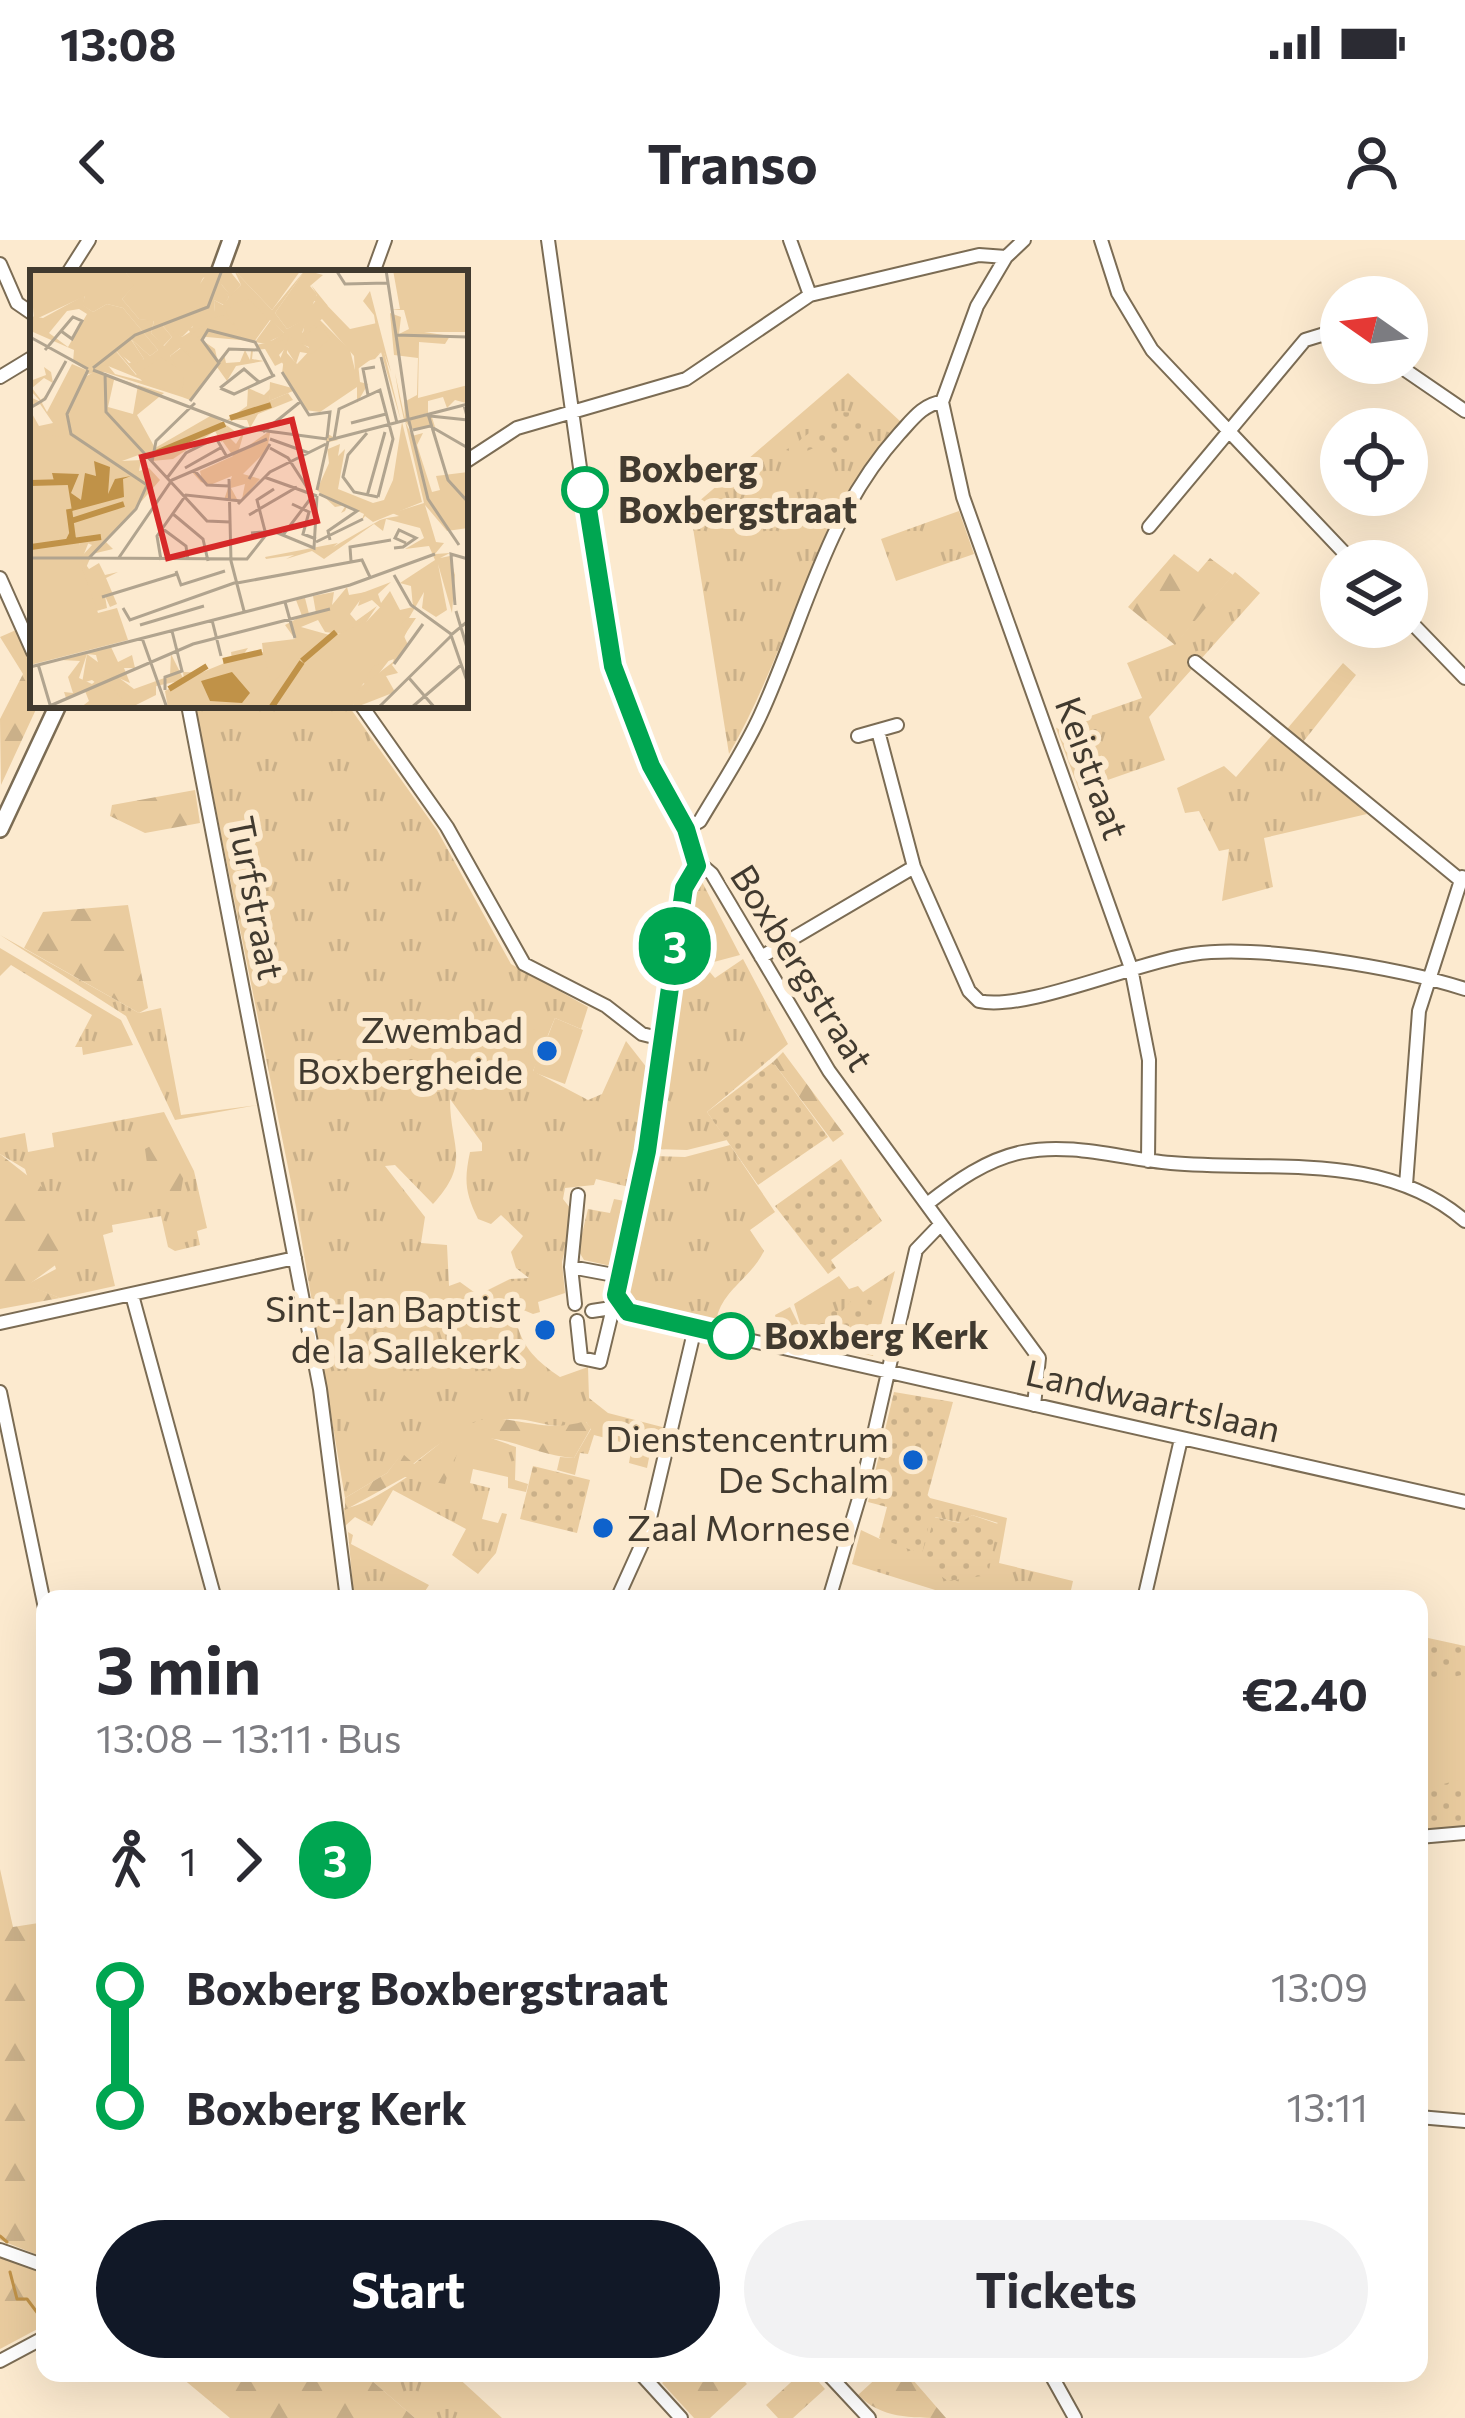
<!DOCTYPE html>
<html lang="en">
<head>
<meta charset="utf-8">
<style>
  body { margin:0; font-family:Commissioner,sans-serif; background:#f2f2f3; color:#2b2b33; height:100vh; display:flex; flex-direction:column; font-size:45px; white-space:nowrap }
  * { box-sizing:border-box; margin:0 }
  p { font-size:39px; color:#7c7c81 }
  .icon { flex:none; width:66px; height:66px; fill:none; stroke:currentColor; stroke-width:2; stroke-linecap:round; stroke-linejoin:round }
  .map { position:relative; flex:1; overflow:hidden }
  .side { position:absolute; left:36px; top:1350px; width:1392px; height:792px; display:flex; flex-direction:column; background:#fff; border-radius:24px; box-shadow:0 12px 48px #0002 }
  .side>* { flex:none }
  .badge { padding:0 24px; border-radius:39px; font-size:42px; line-height:78px }
  .needle { width:78px; rotate:284deg }
  .buttons { position:absolute; left:1320px; top:36px; display:grid; gap:24px }
  .buttons a { display:grid; place-items:center; width:108px; height:108px; border-radius:50%; background:#fff; box-shadow:0 12px 48px #0002; font-size:60px }
  .map>.badge { position:absolute; translate:-50% -50%; box-shadow:0 0 0 6px #fff }
  .legs { display:flex; align-items:center; gap:18px; height:132px; padding:0 60px; font-size:39px }
  .legs p { margin-inline-start:auto }
  .headline { display:flex; align-items:center; justify-content:space-between; height:204px; padding:0 60px }
  h1 { font-size:66px; font-weight:700; line-height:90px }
  .action { display:flex; gap:24px; margin-top:auto; padding:24px 60px }
  .action a { flex:1; height:138px; border-radius:72px; background:#111827; color:#fff; font-size:48px; font-weight:700; line-height:138px; text-align:center }
  .action a+a { background:#f2f2f3; color:#2b2b33 }
  ul { padding:0 60px; list-style:none }
  li { display:flex; align-items:center; gap:42px; height:120px; font-size:45px }
  li i { display:grid; place-items:center; width:18px; height:100%; margin:0 15px; background:currentColor }
  li i::after { content:''; width:30px; height:30px; margin:-15px; border:9px solid; border-radius:50%; background:#fff }
  li p { margin-inline-start:auto }
  li:first-child i { background:linear-gradient(#0000 50%,currentColor 0) }
  li:last-child i { background:linear-gradient(currentColor 50%,#0000 0) }
  .status { display:flex; justify-content:space-between; align-items:center; height:84px; padding:0 60px; background:#fff; direction:ltr }
  .status svg { height:33px; fill:currentColor }
  header { display:flex; justify-content:space-between; align-items:center; height:156px; padding:0 60px; background:#fff; font-size:54px; font-weight:700 }
  .map>svg:first-child { display:block }
  .grass { fill:url(#grass-tufts); fill-rule:evenodd }
  .forest { fill:url(#forest-firs) }
  .park { fill:url(#park-dots) }
  .pitch { fill:#eacc9f }
  .lines { fill:none; stroke-linecap:round; stroke-linejoin:round }
  .stream { stroke:#c09248; stroke-width:3 }
  .minor-casing { stroke:#7b6c54; stroke-width:16 }
  .tertiary-casing { stroke:#7b6c54; stroke-width:20 }
  .minor { stroke:#fff; stroke-width:12 }
  .tertiary { stroke:#fff; stroke-width:15 }
  .line-1-casing { stroke:#fff; stroke-width:27 }
  .line-1 { stroke:#00a651; stroke-width:18 }
  .stop-1-dot { fill:#fff; stroke:#00a651; stroke-width:6 }
  .poi-dot { fill:#0e62cc; stroke:#fceacf; stroke-width:4.5 }
  .labels { text-anchor:middle; stroke-width:12; stroke-linejoin:round; paint-order:stroke }
  .stop-label { font-size:36px; font-weight:bold; fill:#413a2f; stroke:#fceacf; text-anchor:start }
  .street-label { font-size:36px; fill:#413a2f; stroke:#fceacf }
  .poi-label { font-size:36px; fill:#413a2f; stroke:#fceacf; text-anchor:end }
  .inset-river { fill:none; stroke:#c09248; stroke-width:6 }
  .inset-road { fill:none; stroke:#b1a48f; stroke-width:3 }
  .view { fill:#d62828; fill-opacity:0.15; stroke:#d62828; stroke-width:6 }
  .inset-edge { fill:none; stroke:#413a2f; stroke-width:6 }
</style>
</head>
<body>
<div class="status"><b>13:08</b><svg viewBox="0 0 49 12"><path d="M0 12V9h3v3zM5 12V6h3v6zM10 12V3h3v9zM15 12V0h3v12zM26 1h20v11H26zM47 4h2v5h-2z"/></svg></div>
<header><svg class="icon" aria-label="back" viewBox="0 0 24 24"><path d="M15 5l-7 7 7 7"/></svg>Transo<svg class="icon" aria-label="person" viewBox="0 0 24 24"><circle cx="12" cy="8" r="4"/><path d="M4 21q1-7 8-7t8 7"/></svg></header>
<div class="map">
<svg width="1465" height="2178" viewBox="0 0 1465 2178">
  <defs>
    <pattern id="grass-tufts" width="24" height="20" patternUnits="userSpaceOnUse" patternTransform="scale(3)"><rect width="24" height="20" fill="#eacc9f"/><path d="M3 7l-1-3M5 7V3M7 7l1-3M15 17l-1-3M17 17v-4M19 17l1-3" fill="none" stroke="#cab089"/></pattern>
    <pattern id="forest-firs" width="22" height="20" patternUnits="userSpaceOnUse" patternTransform="scale(3)"><rect width="22" height="20" fill="#eacc9f"/><path d="M5 1l3.5 6h-7zM16 11l3.5 6h-7z" fill="#cab089"/></pattern>
    <pattern id="park-dots" width="8" height="8" patternUnits="userSpaceOnUse" patternTransform="scale(3)"><rect width="8" height="8" fill="#eacc9f"/><path d="M2 2h.1M6 6h.1" fill="none" stroke="#cab089" stroke-width="1.8" stroke-linecap="round"/></pattern>
  </defs>
  <rect width="100%" height="100%" fill="#fceacf"/>
  <path class="grass" d="M848,133L901,182C814,279 792,404 729,514L690,269Z
    M959,271L974,314L896,341L881,299Z
    M1235,332L1260,353L1149,477L1165,520L1079,550L1056,488L1142,458L1127,423L1175,404Z
    M1343,423L1356,435L1303,502L1287,489Z
    M195,465H348L437,590L511,724L588,767L581,789L555,778L533,831L588,860L602,854L626,801L651,833L633,948L596,939L594,945L565,948L563,959L574,973L562,1022L565,1053L538,1062L540,1072L533,1074L521,1069L516,1081C523,1109 537,1121 560,1137L588,1127L589,1158L608,1173L666,1188L660,1212L650,1213L647,1228L629,1223L632,1205L594,1195L588,1214L580,1213L575,1235L557,1230L560,1217L574,1218L591,1189L586,1182C550,1193 539,1178 509,1179C468,1180 444,1200 413,1224L402,1214L387,1233L345,1258L296,967ZM450,859L482,903V911L470,912C464,940 465,953 478,979L491,984L501,975L523,996L511,1012L516,1028L529,1038L510,1039L478,1055L460,1042L449,1046L447,1005L421,1003L425,977L385,926L395,925L433,964C472,921 450,908 450,859Z
    M1273,494L1367,574L1264,598L1273,647L1222,661L1229,609L1219,611L1199,571L1185,573L1177,548L1224,526L1236,537Z
    M699,636L740,715L710,723L708,730L715,738L743,719L788,804L707,872L727,900L687,910L656,909L689,656Z
    M0,695L139,773L161,768L181,875L258,865L175,880L126,776Z
    M0,708L121,780L133,805L83,815L82,807H75L92,775L11,725L0,736Z
    M164,872L194,931L207,988L197,991L200,1005L175,1011L168,1007L161,976L112,985L113,992L103,995L115,1046L60,1058L26,1045L56,1029L25,929L0,914V898L25,893L28,912L54,907L52,893Z
    M730,905L775,972L750,990L764,1011C751,1038 724,1049 717,1077L729,1083L625,1060L653,916L685,917Z
    M614,959L630,962L617,1019L611,1026L584,1020L578,1010L588,969L610,973Z
    M895,1031L873,1116L780,1095L775,1075L790,1067L803,1093L794,1064L839,1036L849,1049L858,1046L863,1052Z
    M485,1196L516,1207L515,1240L528,1244L526,1252L508,1248V1237L473,1229L470,1243L490,1248L482,1279L498,1283L502,1273L507,1274L496,1313L478,1334L452,1315L466,1289L393,1250L372,1286L355,1277L345,1286L344,1268C375,1268 448,1201 485,1196Z
    M922,1249L930,1258L1007,1278L999,1323L1073,1341L1069,1359H964L852,1324L861,1290L880,1299ZM972,1275L998,1283L923,1323L935,1277L961,1283Z
    M348,1292L353,1295L351,1304L429,1345L420,1359H354Z
    M363,2133H453L502,2178H415Z"/>
  <path class="forest" d="M1174,314L1198,332L1210,318L1233,335L1175,405L1128,367Z
    M16,390L33,428V465H38L1,545L0,479L23,434L0,397Z
    M195,550L200,583L145,593L110,576L112,565Z
    M128,665L148,768L139,773L24,708L43,672Z
    M783,812L844,894L833,902L773,822Z
    M163,899L186,922L179,963L167,966L152,959L145,909Z
    M0,914L66,966L72,1013L28,1045L60,1058L0,1069Z
    M486,1178C522,1178 549,1193 585,1181L591,1188L574,1218C514,1214 467,1163 445,1244L405,1237L345,1270V1258L387,1233L402,1213L414,1224L459,1188Z
    M0,1629L13,1687L45,1682V2018L0,2000Z
    M0,2017L45,2034V2085L0,2109Z
    M176,2133H363L415,2178H230Z
    M673,2133H737L747,2144L710,2178H694L662,2143Z
    M801,2133H811L825,2149L793,2178H778L766,2165Z
    M882,2133H907L946,2178C910,2178 881,2178 858,2155Z"/>
  <path class="park" d="M838,172L860,173L865,184L839,219L825,203L800,214L786,210Z
    M773,822L828,897L758,945L707,872Z
    M841,919L882,981L831,1020L836,1028L828,1034L775,966Z
    M858,1054L872,1061L865,1098L850,1101L812,1087L817,1071H842Z
    M894,1152L953,1162L927,1257L933,1267L922,1314L879,1298L887,1267L868,1262Z
    M533,1226L590,1240L577,1293L520,1279Z
    M972,1275L998,1284L988,1335L948,1341L922,1323L934,1277L960,1283Z
    M1419,1396L1465,1406V1587L1419,1591Z"/>
  <path class="pitch" d="M555,778L583,790L565,844L533,832L537,818L510,805L520,783L548,796Z
    M1465,1434V1538L1419,1551V1446Z"/>
  <g class="lines">
    <path class="stream" d="M0,1996L7,2002
      M10,2032L17,2059H27L39,2075L45,2072"/>
    <defs>
      <path id="minor" d="M548,0L601,377L635,489L686,589L690,615L712,634L829,831L1039,1118L1034,1165
        M790,0L810,55
        M1101,0L1118,53L1152,110L1352,321
        M0,24L17,63L33,74
        M68,33L89,0
        M373,33L385,0
        M1395,123L1465,171
        M0,137L33,117
        M942,162L963,257L1131,728L1149,820L1148,921
        M942,162L977,66L1006,17L1024,0
        M465,222L517,188L686,139L810,55L979,15L1006,17
        M1149,287L1305,100L1341,89
        M0,338L33,412
        M1407,378L1465,438
        M1195,422L1459,639
        M188,465L320,1149L347,1359
        M361,465L447,587L524,724L606,766L642,794L662,799
        M878,491L914,627L969,751L979,761C1024,772 1139,721 1193,714C1259,704 1400,728 1465,749
        M858,496L897,485
        M686,589L700,581C720,547 743,513 760,476C805,378 825,276 899,194C912,180 923,164 942,162
        M761,717L914,627
        M1406,945L1419,771L1462,637
        M927,964C955,942 987,919 1023,912C1072,902 1122,919 1171,923C1270,932 1384,910 1465,981
        M571,1027L619,1036
        M132,1055L215,1359
        M575,1064L571,1027L578,955
        M619,1066L695,1088L1465,1262
        M619,1066L617,1047L647,911L684,648L697,625
        M592,1071L618,1067
        M577,1081L581,1118L600,1122L613,1068
        M0,1083L295,1018
        M0,1152L45,1368
        M617,1359L646,1295L695,1088
        M829,1359L860,1255L916,1010L940,985
        M1144,1359L1181,1199
        M1419,1597L1465,1593
        M1419,1877L1465,1881
        M0,2010L45,2026
        M0,2121L45,2097
        M640,2133L681,2178
        M827,2133L869,2178
        M1050,2133L1075,2178"/>
      <path id="tertiary" d="M219,33L231,0
        M0,589L58,465"/>
    </defs>
    <use href="#minor" class="minor-casing"/>
    <use href="#tertiary" class="tertiary-casing"/>
    <use href="#minor" class="minor"/>
    <use href="#tertiary" class="tertiary"/>
  </g>
  <g class="lines">
    <defs>
      <path id="line-1" d="M585,250L613,426L651,526L686,589L697,626L684,648L647,911L616,1055L628,1072L731,1096"/>
    </defs>
    <use href="#line-1" class="line-1-casing"/>
    <use href="#line-1" class="line-1"/>
  </g>
  <g class="stop-1-dot">
    <circle cx="585" cy="250" r="21"/>
    <circle cx="731" cy="1096" r="21"/>
  </g>
  <g class="poi-dot">
    <circle cx="547" cy="811" r="12"/>
    <circle cx="545" cy="1090" r="12"/>
    <circle cx="913" cy="1220" r="12"/>
    <circle cx="603" cy="1288" r="12"/>
  </g>
  <g class="labels">
    <g class="stop-label">
      <text x="618" y="242">Boxberg<tspan x="618" dy="41">Boxbergstraat</tspan></text>
      <text x="764" y="1109">Boxberg Kerk</text>
    </g>
    <g class="street-label">
      <text transform="translate(1092 528) rotate(70)" y="13">Keistraat</text>
      <text transform="translate(256 658) rotate(79)" y="13">Turfstraat</text>
      <text transform="translate(802 728) rotate(58)" y="13">Boxbergstraat</text>
      <text transform="translate(1153 1161) rotate(13)" y="13">Landwaartslaan</text>
    </g>
    <g class="poi-label">
      <text x="523" y="803">Zwembad<tspan x="523" dy="41">Boxbergheide</tspan></text>
      <text x="521" y="1082">Sint-Jan Baptist<tspan x="521" dy="41">de la Sallekerk</tspan></text>
      <text x="889" y="1212">Dienstencentrum<tspan x="889" dy="41">De Schalm</tspan></text>
      <text x="627" y="1301" text-anchor="start">Zaal Mornese</text>
    </g>
  </g>
  <g transform="translate(30 30)">
    <rect width="438" height="438" fill="#fceacf"/>
    <path d="M0,0H94L105,15L92,29L109,49L124,50L121,63L134,76L142,67L119,39L137,33L134,27L143,38L128,47L152,67L160,62L151,49L162,58L168,42H185L184,30L193,35L199,27L182,5L166,10L177,0L201,25L211,15L204,0L242,40L275,0L245,43L257,59L275,49L280,31L287,25L281,15L298,36L284,31L272,63L287,50L282,42L320,80L325,100L327,92L329,91L350,83L344,45L333,31L340,21L361,102L353,80L345,89L328,93L330,112L338,114L327,133V117L290,142L275,140L263,121L239,131L240,112L262,118L252,103L255,81L267,94L282,78L262,71L249,85L253,92L245,96L235,79L223,80L222,89L234,91L206,96L197,111L187,97L194,84L196,93L210,92L215,80L220,90L221,81L223,80L227,79L226,75L254,69L240,72L254,63L240,50L224,72L178,60L172,73L164,65L151,73L179,108L150,78L140,86L159,110L152,127L74,102L58,104L49,117L56,100L43,92L71,90L50,89L47,82L62,80L54,66L85,104L112,111L64,55L79,42L98,66L81,49L70,58L99,93L114,89L101,69L120,86L128,80L93,38L77,34L63,42L52,35L55,26L4,50ZM363,0H438V62H394L420,66L415,74L389,72L388,128L438,115L436,133L425,130L417,138L413,127L398,131V143L381,148L401,144L405,157L381,159L374,150L369,127L365,103L375,149L374,132L387,125L388,88L364,85L360,43L371,47L369,64L379,59L374,40H359L370,39ZM372,152L392,232L343,252L335,246L331,252L334,244L317,236L315,241L311,243L316,235L305,237L287,220L299,193L296,168L298,164L308,170L299,172L298,179L310,174L308,186L315,179L308,219L343,233L354,230L363,210ZM215,159L208,183L238,162L269,165L240,163L237,180L213,204L230,209L212,229L215,214L201,218L207,229H199L198,230H194L202,206L180,215L171,212L162,202L171,199L165,202L172,211L170,201L203,186L191,169L208,162L200,168L206,174ZM60,269L52,289L59,299L69,293L75,305L88,302L76,308L87,334L80,337L75,326L77,338L21,354L51,270ZM317,317L319,325L336,322L320,344L326,351L347,336L337,351L320,365L295,362L288,350L271,357L360,382L370,376L337,419L334,413L322,424L324,438H278L197,404L163,406L202,390L201,382L218,378L211,388L233,382L232,373L265,369L255,355L272,346L266,330L275,328L279,344L286,343L283,326L304,322L302,335ZM57,384L104,419L140,406L141,384L154,410L126,416V425L100,438L62,410L52,413Z" fill="#eacc9f"/>
    <path d="M94,0H177L170,14L179,0H199L211,15L201,26L191,14L199,27L194,35L184,30L185,42H168L171,48L152,67L132,55L142,67L133,76L121,63L124,51L109,49L92,29L104,15ZM204,0H271L242,40ZM275,0L293,5L280,16L287,24L282,35L289,27L320,59L347,53L371,151L351,82L325,101L324,86L292,49L273,64L275,50L257,59L245,43ZM55,25L53,35L63,42L77,34L93,38L128,80L120,86L100,68L114,89L104,95L85,80L106,105L131,87L147,98L140,86L151,78L165,92L150,73L183,48L194,45L212,64L196,43L204,33L219,29L237,48L221,71L166,66L185,79L188,93L160,130L152,127L154,105L147,124L78,96L43,92L44,80L3,62L0,46L13,48ZM49,39L57,44L38,77L19,63L37,41ZM241,50L255,64L240,71L260,66L279,78L275,65L291,54L300,69L282,84L270,82L266,94L257,80L256,99L250,89L259,67L242,75L225,72ZM42,94L56,100L53,108L64,102L106,114L84,110L78,137L103,144L108,115L134,123L107,145L125,178L182,145L206,162L191,172L185,161L143,189L122,191L114,183L92,191L111,190L109,201L119,198L130,210L76,272L83,279L62,284L55,300L51,287L62,275L50,270L48,294L10,302L0,288V198L19,199L25,215L34,211L42,241L89,232L104,207L72,186L44,185L31,176H44L41,167L0,178V140L9,156L23,153L10,134L0,139V127L11,132L0,120V111L16,105L14,97L21,102L23,113L14,108L2,118L11,130L17,124L12,133L17,142ZM218,118L234,125L241,118L239,131L258,123L263,130L228,144L220,158L217,150H197L217,136ZM375,151L382,166L393,163L387,175L402,222L410,220L406,206L438,202V258L417,261L395,235L406,272L414,273L405,284L420,283L410,288L420,286L425,305L422,343L408,294L417,340L406,347L392,338L394,322L379,348H386L374,366L378,375L362,395L368,403L356,406L365,422L324,438L321,424L363,392L367,378L343,397L373,359L342,330L328,336L332,323L361,312L348,324L351,333L360,321L370,340L383,337L381,316L370,313L405,290L399,276L375,279L394,268L390,258L356,249L353,261L344,254L294,289L282,281L256,289L264,285L236,289L235,287L308,273L303,277L350,250L357,248L369,246L362,243L394,233ZM81,377L88,392L102,385L105,398H94L100,413L70,400L66,385L57,384L49,408L62,414L72,406L100,438H50L59,431L55,421L36,428L34,422L43,423L38,407L50,391L31,390Z" fill="#eacc9f" fill-rule="evenodd"/>
    <path d="M10,165L41,167L116,213L80,264L42,270L68,343L87,338L98,370L0,395V169ZM355,332H364L371,351L381,344L371,354L377,361L364,389L344,396L318,438H138L135,421L154,410L153,402L183,403L232,382L242,413L281,377L337,351Z" fill="#eacc9f"/>
    <path d="M64,191L80,197L78,224L85,209L101,206L93,209L94,227L42,241L37,210L25,215L22,203L49,204L41,223L51,230L55,203L66,206ZM202,402L220,423L212,433L180,431L171,411Z" fill="#c09248"/>
    <path class="inset-river" d="M200,148L241,135M126,183L195,154M0,213L38,212M39,239L43,269L39,270L42,264M41,251L94,234M1,277L71,267M193,391L232,382M272,391L306,362M139,419L177,396M241,438L272,392"/>
    <path class="inset-road" d="M306,0L315,14L357,13M356,0L366,65L438,67M366,65L378,148M0,67L58,99M15,80L42,48L43,47L52,51L42,69L31,61M351,87L367,153M189,92L199,79L229,80M63,98L105,65L178,37L192,0M63,100L214,158L297,169M252,102L279,145L300,142L297,168M75,103L76,142L177,251L200,252M190,118L204,124L245,105M190,118L214,99L229,112M338,125L333,99L345,97M160,131L189,93L172,70L178,60L225,72L243,106M0,138L15,129L36,91M398,144L418,210L438,232M400,146L438,150L434,135M379,151L398,229L429,275M321,153L356,144M383,160L400,156L438,178M233,162L270,132M337,163L318,185L313,207L324,222L348,227M240,169L279,183M304,169L309,139L350,120L363,169L348,227M299,170L438,134M240,178L258,188L278,219M122,192L126,171L165,133M155,198L192,177M164,200L177,215L199,216M234,207L287,226M137,208L156,183L186,168L197,187M199,209L201,291L214,341M219,209L240,174M287,220L298,171M289,224L327,241L298,261L300,270M337,226L355,162M208,234L240,202L296,174M262,234L279,242L273,264L286,269M143,244L173,269L178,291M219,245L267,217M133,259L156,276L158,290M221,263L243,261L284,278L287,226M253,265L284,224M286,272L333,249M364,278L373,277L386,268L369,260L365,268L376,273M0,288H62M61,288L217,289L236,265L227,230L244,219M58,289L106,239L117,215L41,164L37,144L58,100M88,289L142,210L237,169M131,290L127,266L156,225L211,231M321,291L320,277L361,270M146,301L151,315L195,301M364,305L381,335L421,364M207,313L332,290L340,307M72,327L147,304M255,332L265,368M425,335L421,284L438,289M93,338L100,350L207,312M426,341L438,381M182,350L191,386M438,351L421,365L438,414M110,355L174,336M112,368L137,438M8,394L21,438M364,394L393,354M0,397L320,315L405,284M379,408L405,438M135,420V407L152,401L142,361M15,438L163,374L300,339M348,438L421,366M381,438L431,395"/>
    <path class="view" d="M262,150L287,251L138,288L112,187Z"/>
    <rect width="438" height="438" class="inset-edge"/>
  </g>
</svg>
<div class="buttons">
<a><svg class="needle" viewBox="-14 -14 28 28"><path d="M0-13l5 13h-10z" fill="#e53935"/><path d="M0 13l5-13h-10z" fill="#7c7c81"/></svg></a>
<a><svg class="icon" aria-label="locate" viewBox="0 0 24 24"><circle cx="12" cy="12" r="6"/><path d="M12 2v4M12 18v4M2 12h4M18 12h4"/></svg></a>
<a><svg class="icon" aria-label="layers" viewBox="0 0 24 24"><path d="M12 4l9 5-9 5-9-5zM3 14l9 5 9-5"/></svg></a>
</div>
<b class="badge" style="left:675px;top:706px;background:#00a651;color:#fff">3</b>
<section class="side">
<div class="headline"><div><h1>3 min</h1><p>13:08 – 13:11 · Bus</p></div><b>€2.40</b></div>
<div class="legs"><svg class="icon" aria-label="walk" viewBox="0 0 24 24"><circle cx="13" cy="4" r="2"/><path d="M13 8l-2 6 4 7M11 14l-3 7M7 12l3-4h3l4 4"/></svg>1<svg class="icon" aria-label="forward" viewBox="0 0 24 24"><path d="M9 5l7 7-7 7"/></svg><b class="badge" style="background:#00a651;color:#fff">3</b></div>
<ul>
<li><i style="color:#00a651"></i><b>Boxberg Boxbergstraat</b><p>13:09</p></li>
<li><i style="color:#00a651"></i><b>Boxberg Kerk</b><p>13:11</p></li>
</ul>
<div class="action"><a>Start</a><a>Tickets</a></div>
</section>
</div>
</body>
</html>
